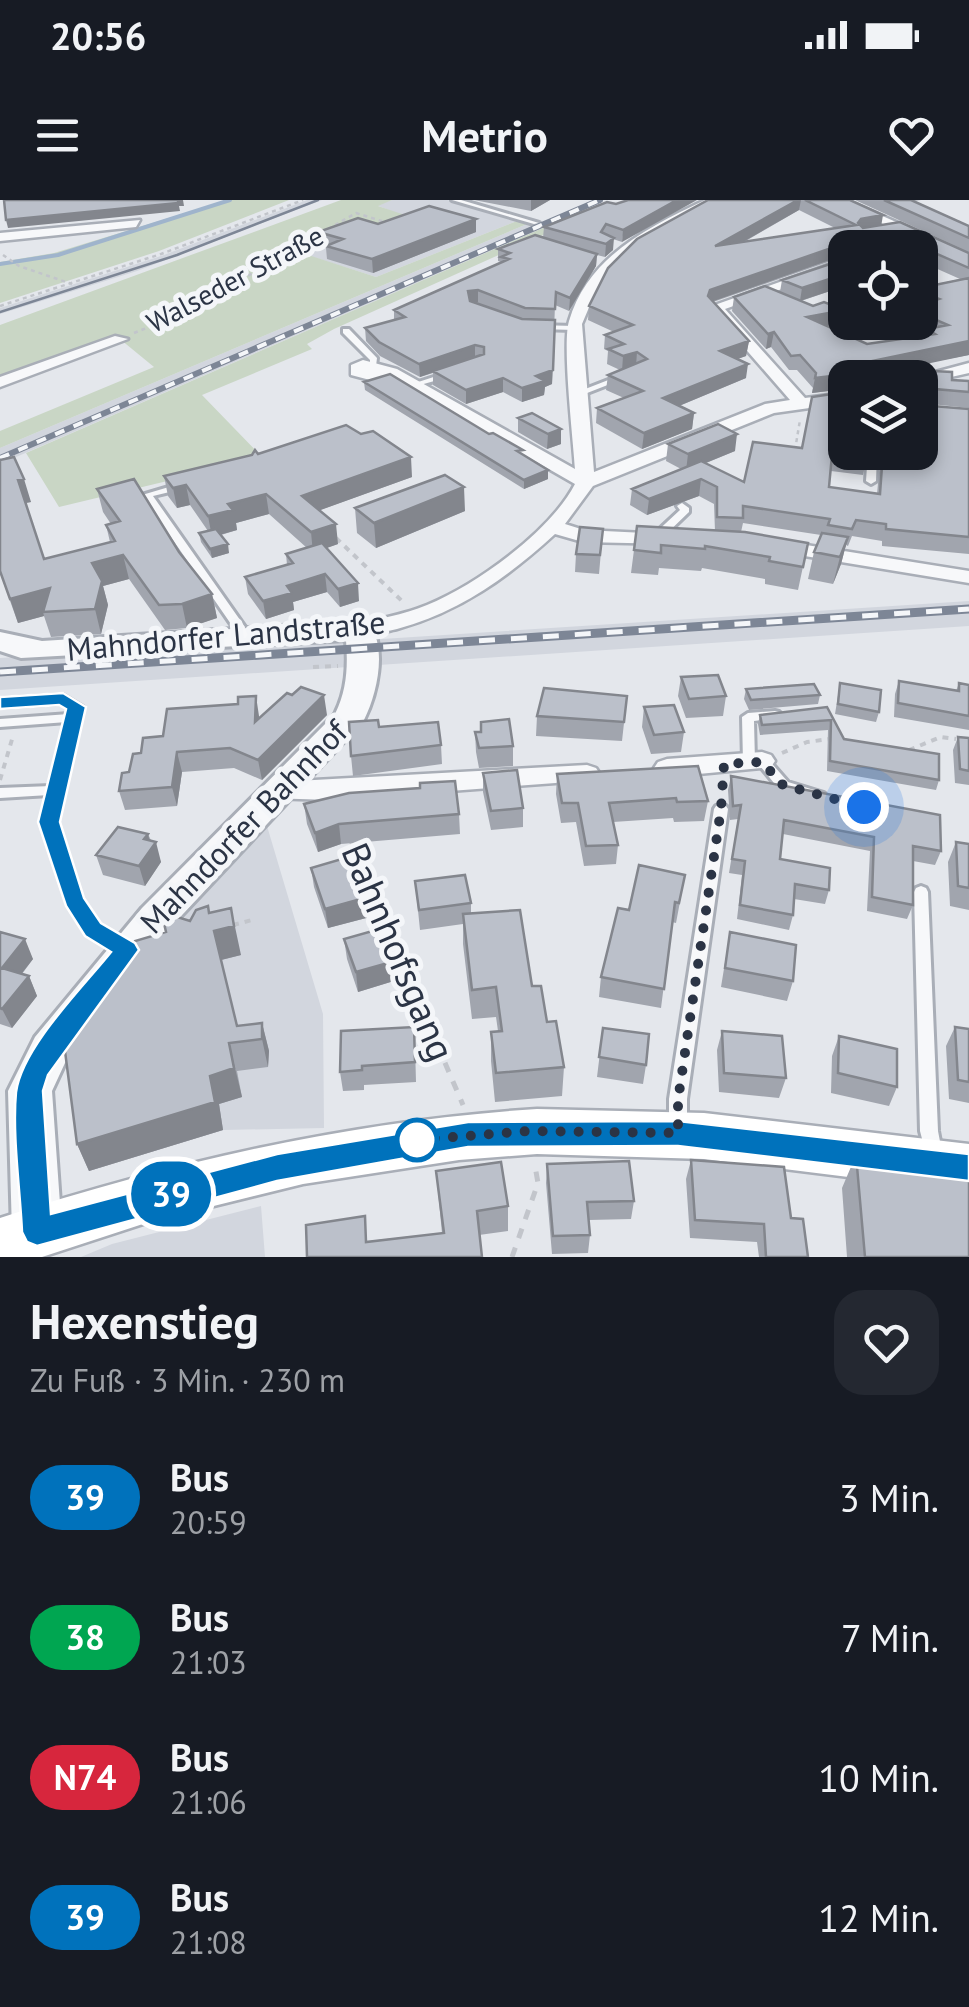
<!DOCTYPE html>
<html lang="de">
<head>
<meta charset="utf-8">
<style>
  body { margin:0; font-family:"PT Sans",sans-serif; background:#242831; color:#f1f3f6; height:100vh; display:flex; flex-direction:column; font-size:38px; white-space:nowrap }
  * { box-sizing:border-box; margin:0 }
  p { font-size:32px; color:#9ea1a6 }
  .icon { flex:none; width:55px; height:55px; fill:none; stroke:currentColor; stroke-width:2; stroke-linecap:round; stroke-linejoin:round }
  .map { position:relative; height:1057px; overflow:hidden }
  .sheet { display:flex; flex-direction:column; background:#171b24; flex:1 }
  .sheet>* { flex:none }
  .badge { padding:0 20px; border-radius:32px; font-size:35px; line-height:65px }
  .controls { position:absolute; left:828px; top:30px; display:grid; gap:20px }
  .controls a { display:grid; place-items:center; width:110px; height:110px; border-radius:20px; background:#171b24; box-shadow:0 5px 15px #0003; font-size:50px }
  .you { position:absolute; width:50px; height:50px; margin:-25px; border:8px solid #fff; border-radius:50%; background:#1a73e8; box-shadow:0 0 0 15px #1a73e833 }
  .map>.badge { position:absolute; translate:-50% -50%; box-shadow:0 0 0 5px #fff }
  .round { display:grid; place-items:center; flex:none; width:105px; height:105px; border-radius:30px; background:#242831 }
  .headline { display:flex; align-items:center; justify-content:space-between; height:170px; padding:0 30px }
  h1 { font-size:48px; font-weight:700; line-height:75px }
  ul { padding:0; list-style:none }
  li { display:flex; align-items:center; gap:30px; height:140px; padding:0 30px }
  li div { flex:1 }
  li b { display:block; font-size:38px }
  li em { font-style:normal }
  li .badge { min-width:110px; font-weight:700; text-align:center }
  .status { display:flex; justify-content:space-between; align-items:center; height:70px; padding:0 50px; background:#171b24; direction:ltr }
  .status svg { height:28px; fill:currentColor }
  header { display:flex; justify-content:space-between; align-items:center; height:130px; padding:0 30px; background:#171b24; font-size:45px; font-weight:700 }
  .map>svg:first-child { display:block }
  .built { fill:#d2d6de }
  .green { fill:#c9d6c5 }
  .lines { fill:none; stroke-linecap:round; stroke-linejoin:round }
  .stream { stroke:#9fb4cc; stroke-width:4 }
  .service-casing { stroke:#a9aeb7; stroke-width:6 }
  .minor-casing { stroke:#a9aeb7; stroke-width:5 }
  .tertiary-casing { stroke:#a9aeb7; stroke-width:6 }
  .secondary-casing { stroke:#a9aeb7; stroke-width:5 }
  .path-far2 { stroke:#c2c5cb; stroke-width:2.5; stroke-dasharray:4 4; stroke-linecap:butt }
  .path-far1 { stroke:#c2c5cb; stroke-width:4; stroke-dasharray:6 6; stroke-linecap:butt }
  .path { stroke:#c2c5cb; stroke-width:5; stroke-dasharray:10 10; stroke-linecap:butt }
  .service { fill:#f7f8fa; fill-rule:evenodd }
  .minor { fill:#f7f8fa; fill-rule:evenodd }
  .tertiary { fill:#f7f8fa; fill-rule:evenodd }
  .secondary { fill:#fff; fill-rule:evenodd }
  .tram { stroke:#7d8696; stroke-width:2.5 }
  .rail-far1-casing { stroke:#7d8696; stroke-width:6 }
  .rail-casing { stroke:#7d8696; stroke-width:9 }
  .rail-far1 { stroke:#f4f6f9; stroke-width:4; stroke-dasharray:10; stroke-linecap:butt }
  .rail { stroke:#f4f6f9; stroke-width:5; stroke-dasharray:16; stroke-linecap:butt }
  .wall { fill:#a1a5ae; fill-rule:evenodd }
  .shaded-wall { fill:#83868d }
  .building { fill:#bbc0ca; stroke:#83868d; stroke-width:2.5 }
  .line { fill:#0072bc; stroke:#fff; stroke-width:2.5 }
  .walk { stroke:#2b3445; stroke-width:10; stroke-dasharray:0 18 }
  .stop-dot { fill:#fff; stroke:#0072bc; stroke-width:5 }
  .labels { text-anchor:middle; stroke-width:10; stroke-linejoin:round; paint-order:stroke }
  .far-street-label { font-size:28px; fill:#2b3445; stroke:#f4f6f9 }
  .street-label { font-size:32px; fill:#2b3445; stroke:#f4f6f9 }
  .near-street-label { font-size:38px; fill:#2b3445; stroke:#f4f6f9 }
</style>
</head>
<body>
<div class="status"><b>20:56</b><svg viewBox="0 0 49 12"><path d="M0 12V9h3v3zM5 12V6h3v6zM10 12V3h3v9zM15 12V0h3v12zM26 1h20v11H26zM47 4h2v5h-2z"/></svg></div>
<header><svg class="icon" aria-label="menu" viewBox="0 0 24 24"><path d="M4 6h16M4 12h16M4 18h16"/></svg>Metrio<svg class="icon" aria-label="heart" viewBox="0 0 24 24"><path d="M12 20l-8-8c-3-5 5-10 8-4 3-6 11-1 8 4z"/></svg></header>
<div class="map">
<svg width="969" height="1057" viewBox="0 0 969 1057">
  <rect width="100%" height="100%" fill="#e4e7ec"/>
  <path class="built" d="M307,0H322L137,71L0,114V108L164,55Z
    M392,0H448L517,21L376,77L297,52L404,16L376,5Z
    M527,24L543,28L0,264V248Z
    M969,401V426L0,490V458L153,449L211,450Z
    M267,626L323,814L324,928L223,930L89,971L74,854L217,677Z
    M261,1006L265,1057H81L112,1044Z"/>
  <path class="green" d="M228,0H289L159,51L0,103V62L54,53Z
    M341,0H392L378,6L405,15L299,52L376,77L517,21L527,24L0,248V231L154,167L115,135L0,177V125Z
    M543,28L552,31L334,129L307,144L312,149L202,195L263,258L59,307L26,253Z"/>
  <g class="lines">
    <path class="stream" d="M0,64L58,55L230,0"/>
    <defs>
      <path id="service" d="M452,0H461L539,23L534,24Z
        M535,125L575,126L579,128L575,130L538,129L534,127Z
        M343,129H349L377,158L376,166H370V160L343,133Z
        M449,172H452V176L413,187L409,185Z
        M616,177L623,179L582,195L575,193Z
        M868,252H877L876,281L871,284L866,281Z
        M179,284L184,287L182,289L153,296L245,427L243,441H235L233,427L142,295Z
        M682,303L689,308V312L660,340H652V336L680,310L677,306Z
        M63,495L83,507L56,622L81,699L98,725L131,745L134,749L131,753L126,755L88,733L67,700L42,622L49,595L0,598V588L51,586L67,522L0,527V519L69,514L71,509L61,503L0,507V499Z
        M775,511L779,512L781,515L779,518L754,521L755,562L754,565H744L743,562L742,517L748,513Z
        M762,557L767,558L788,582L824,593L826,596L824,599L819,601L778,588L756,561Z
        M721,604L726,606L728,609L687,899V926L684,932L678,934L672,932L669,926V899L714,609L716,606Z
        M921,686L926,688L928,692L938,931L942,952L939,958L933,960L927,958L920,931L914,692L916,688Z"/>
      <path id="minor" d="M705,0H720L634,49L604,79L593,98L582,124L594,272L765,204L790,200L709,107L845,59V67L725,109L805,198L845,193V203L774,213L593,286L565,324L584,330L665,334L675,340L672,344L583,342L555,334C508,377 460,412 397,429C383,432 366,438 352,435L349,430L352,425C377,419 403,415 427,405C476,385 550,332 575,284L387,176L370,180L351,175V165L363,160L397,169L575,269C573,238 562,144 569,121C588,56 649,27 705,0Z
        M830,0H846L969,54V63Z
        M140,20L136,27L0,41V33Z
        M115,136L128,139L0,187V177Z
        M969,163V173L920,184V178H913Z
        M775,340L969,371V383L768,350V342Z
        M762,552L771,555L775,561L771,567L667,577L658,574L654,568L658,562L667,559Z
        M587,565L596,568L600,574L596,580L330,600L269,598L265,591L269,584L278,582Z"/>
      <path id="tertiary" d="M360,421L370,424C387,450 377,494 364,520L169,729L65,863L52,891L62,1032L54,1049L37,1056L20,1049L12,1032L8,891L35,837L142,708L335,514C347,490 348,466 346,440L21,458L0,451V432L42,441Z"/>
      <path id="secondary" d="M537,909L704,913L969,944V992L704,959L537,954L459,960L303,984L149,1022L42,1057H0V1018C176,961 352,921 537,909Z"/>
    </defs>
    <use href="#service" class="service-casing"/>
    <use href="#minor" class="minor-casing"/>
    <use href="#tertiary" class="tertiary-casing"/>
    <use href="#secondary" class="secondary-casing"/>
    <path class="path-far2" d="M328,29L356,13L388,23
      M3,55L19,66L72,84
      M0,106L161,54L303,0
      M134,133L184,113L320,34
      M795,250L800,220"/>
    <path class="path-far1" d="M336,338L402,401
      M313,467L338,466
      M909,550L941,537L956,539
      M782,553L807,542L830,539
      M0,580L13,536
      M351,642L391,736
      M233,725L252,720"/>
    <path class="path" d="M390,734L463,905
      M512,1057L538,983L535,966"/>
    <use href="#service" class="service"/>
    <use href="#minor" class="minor"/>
    <use href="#tertiary" class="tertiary"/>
    <use href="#secondary" class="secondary"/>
    <path class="tram" d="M0,112L177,55L318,0"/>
    <defs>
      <path id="rail-far1" d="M0,258L600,0"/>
      <path id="rail" d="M0,472L969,409"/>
    </defs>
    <use href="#rail-far1" class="rail-far1-casing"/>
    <use href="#rail" class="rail-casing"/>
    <use href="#rail-far1" class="rail-far1"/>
    <use href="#rail" class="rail"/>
  </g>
  <path class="wall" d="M474,0H550L531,11Z
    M628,0L622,42L613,39V50L605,57L597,55L596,66L569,111L555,105L552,184L545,187L544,195L522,202L503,192L466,204L433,185V173L420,177L380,156L366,141L365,128L394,120V110L501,62L498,61V49L543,38L544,27Z
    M708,0H850L881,25L969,53V155L845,178V189L812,193L813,188L797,170H789L771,147L766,149L732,111L734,97L780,92L782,80L845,86L801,101L842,124L828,126L867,144L925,135L926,132L904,122H920V88L960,79L924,63H920V48H845V56L713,102L749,141L746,156L737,159L746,178L679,206L694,213L692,229L642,249L596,223L597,208L624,198L606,190L608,175L620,170L607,164L608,151L604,149L605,135L614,132L588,120L589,106ZM799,10L835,28L744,42Z
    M855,0H921L913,1L969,26V52Z
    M378,24L476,32L373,73L327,59L326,48L319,46L318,32Z
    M933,171L952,180L969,181V208L931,204L929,186Z
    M364,182L522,255L548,279L524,289L365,190Z
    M969,209V354L882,346V341L852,336L848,346L846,345L841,364L833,384L808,379L814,352L821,335L743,323L741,332L808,343L798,390L765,384V379L702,368L701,371L659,368L658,375L631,373L634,350L715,331L714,304L699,296L647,315L630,305L632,289L681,269L666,261L668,244L735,251L706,263L744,282L802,248L868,252L863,275L831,271L829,287L877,294L881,252H920Z
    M518,218L561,229V244L547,249L518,232Z
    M0,260L31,302L26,303L44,359L110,342L106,325L111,324L103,312L97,289L179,352L212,394L217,418L187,428L165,430L129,379L103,386L108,405L101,434L51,437L44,416L18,423L0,373Z
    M164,276L412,277L320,310L338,344L326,348L359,401L340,407L327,392L293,402L294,410L266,419L248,394L245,377L287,365L286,354L307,348L269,314L236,323L237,330L221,335L229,353L212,358L201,342L199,333L208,331L190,305L177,308L168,296Z
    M355,308L465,311L376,348L357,333Z
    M603,329L599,374L575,372L576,354Z
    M681,477L726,496L723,516L686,518L678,496Z
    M899,481L956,491L959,483L969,485V530L894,517L895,494Z
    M840,483L879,512L876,522L835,514Z
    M746,489L820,495L818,504L749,510L744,499Z
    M627,496L622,541L536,536L537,516Z
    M644,507L684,532L681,552L651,554L642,527Z
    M827,507L844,539L939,580L936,590L827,571L828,530L760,535L758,524L760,515Z
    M327,515L262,580L234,568L182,572L177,606L125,610L119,591L141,553L163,536L259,518Z
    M379,527L441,545L442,564L353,576L351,556Z
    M475,532L513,546V566L479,568L476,552Z
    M958,537L969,538V585L955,583L953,550Z
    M483,573L523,608V627L491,630L483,592Z
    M557,574L708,601L704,621L674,622L673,618L613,622L618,645L616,664L584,666L576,622L561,623L556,594Z
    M731,576L941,651L935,665L913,661V705L907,719L867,711L870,651L783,634L780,659L829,690L825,704L794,699L793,715L789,730L737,719L742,675L729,673L738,619L730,620L728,590Z
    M304,604L459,614L460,634L341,644L318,652L307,624Z
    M148,634L161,662L145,686L103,675L96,655Z
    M956,642L969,644V710L950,706L948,662Z
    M311,668L368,697L370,717L328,728L314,687Z
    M685,675L676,723L672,722L661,808L599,797L601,777L629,710Z
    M415,681L471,703V713L532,786L564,867L562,896L495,902L491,861V832L498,831L496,817L472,819L463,744V724L420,730Z
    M209,713L241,755L221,760L237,826L262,823L269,851L268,867L237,871L242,897L219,904L223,930L89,971L77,944L166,732Z
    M0,732L33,759L22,774L29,776L37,796L12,828L0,824Z
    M730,732L793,781L787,801L721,787Z
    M344,739L395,761L397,780L358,792L347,759Z
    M955,827L969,829V903L949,899L946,846Z
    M603,828L646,865L643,884L597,877Z
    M722,831L786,878L779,898L719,892L717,850Z
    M839,836L897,887L889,906L831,893L832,856Z
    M415,846L416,882L364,885V890L343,891L340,872Z
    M856,955L969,1057H847L842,988Z
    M691,960L808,1057H759L757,1042L690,1038L686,979Z
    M547,964L634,1001L631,1019L589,1020L590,1035L588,1053L552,1054L546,983Z
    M436,971L508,1006V1031L479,1035L368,1041L442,1033Z"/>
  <path class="shaded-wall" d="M177,0H183L184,6H179L180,11L8,28L6,20Z
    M531,0H550L531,11Z
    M677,0H697L622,42L623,30Z
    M798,0H801L799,10L713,59L715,46Z
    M883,15L881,27L858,31V23L861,19Z
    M476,19V32L373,73L372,59Z
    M614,38L613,50L605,57L606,44Z
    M846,43L844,55L708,103L710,90Z
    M928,50L924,63H920V51Z
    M597,54L596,66L569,111L570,98Z
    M845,74V86L800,101L802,88Z
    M478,90V102L468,103V91Z
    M845,110L842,124L804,131L807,117Z
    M555,120L552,184L545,187L544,195L522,202V188Z
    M774,132L771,147L766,149L768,134Z
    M749,141L746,156L718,166L720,151Z
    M969,141V155L859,178H845V189L812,193L815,178L853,165Z
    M475,145V158L420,177L419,164Z
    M637,152L636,166L622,171L623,156Z
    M748,164L746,178L662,213L663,198Z
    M503,178V192L466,204V190Z
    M694,213L692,229L642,249L644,233Z
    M561,229V244L547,249L548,234Z
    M737,234L735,251L686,271L688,254Z
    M411,257L412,277L304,316L302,296Z
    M548,270V279L524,289V280Z
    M24,279L31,302L25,303L18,280Z
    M701,279L699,296L647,315L649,299Z
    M186,285L190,305L177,308L173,288Z
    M464,287L465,311L376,348L374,323Z
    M266,294L269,314L236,323L237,330L212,337L208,316L228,304Z
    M336,324L338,344L313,353L311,332Z
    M848,337L841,364L833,384L840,357Z
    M228,344L229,353L212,358L210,349Z
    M123,355L129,379L103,386L108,405L101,434L95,409L92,363Z
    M325,374L327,392L293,402L294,410L266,419L263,401L287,386Z
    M358,383L359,401L340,407L338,389Z
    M50,388L43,412L44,416L18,423L10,399Z
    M212,394L217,418L187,428L182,404Z
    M324,495L327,515L262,580L258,560Z
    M256,496L259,516L258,542L255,522Z
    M177,552L182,572L177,606L172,587Z
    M339,624L341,644L318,652L315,633Z
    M148,634L151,648L156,642L161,662L145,686L139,666L144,639Z
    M368,697L370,717L328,728L325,709Z
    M231,708L241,755L221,760L214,731Z
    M25,739L33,759L11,787L2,768Z
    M395,761L397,780L358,792L356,772Z
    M29,776L37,796L12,828L2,809Z
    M262,823L269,851L268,867L262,839Z
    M229,843L242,897L219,904L223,930L89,971L77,944L210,876Z"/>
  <path class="building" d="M4,0H178V3L6,20Z
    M628,0H677L623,30L606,24L601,32L614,38L606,44L544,27L607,2L616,4Z
    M708,0H798L715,46L856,25L805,0H850L883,15L861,19L858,23L863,28L900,22L969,53V68L928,50L920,51V48H851L846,43L710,90L708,96L749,141L720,151L748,164L663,198L694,213L644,233L597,208L643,191L608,175L647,159L637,152L623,156L608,149L624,144L605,135L633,125L589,106L608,68L637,39Z
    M884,0H911L969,26V38Z
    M429,6L476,19L372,59L326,46L343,39L318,32L358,18L378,24Z
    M535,35L597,54L570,98L556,92L555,109L525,108L478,90L468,91L470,101L522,119L555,120L553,170L536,176L545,181L522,188L503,178L466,190L433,171L484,154V147L475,145L419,164L379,142L365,128L405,117L394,110L509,59L501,57L510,53L498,49Z
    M845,59V74L802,88L782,80Z
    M969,78V141L853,165V172L848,174L815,178L816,173L800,155L791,156L774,132L768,134L734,97L765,86L813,106L824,102L845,110L807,117L867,144L935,134L927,129L948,125L920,113V105L939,99L920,92V88Z
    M933,171L952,172V180L969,181V192L935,189Z
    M390,174L489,234L493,233L523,250L517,251L548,270L524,280L364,182Z
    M845,192V252H868L867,259L832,255L829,287L880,294L883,252H920V205L969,209V337L886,329V324L856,320L852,329L828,325L830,319L743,306V318L717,317V287L701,279L649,299L632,289L701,261L744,282L753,242L802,248L812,197Z
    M532,213L561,229L548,234L518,218Z
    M718,224L737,234L688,254L668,244Z
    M346,225L361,234L373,231L411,257L302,296L336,324L311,332L266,294L228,304L233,310L208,316L186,285L173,288L164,276L252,255L255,250L258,254Z
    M14,257L24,279L18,280L44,359L115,341L106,325L120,321L97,289L134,279L179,352L212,394L182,404L159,405L123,355L92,363L102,381L95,409L43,412L50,388L10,399L0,371V260Z
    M445,275L464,287L374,323L355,308Z
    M637,326L745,332L808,343L803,367L769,361L770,357L705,346V349L661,345V353L634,350Z
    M580,327L603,329L600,355L576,354Z
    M216,329L228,344L210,349L199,333Z
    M822,333L848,337L840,357L814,352Z
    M322,343L358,383L338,389L325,374L287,386L292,393L263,401L245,377L293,363L286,354Z
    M718,475L726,496L689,499L681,477Z
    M899,481L959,491V483L969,485V516L898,503Z
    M840,483L881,490L879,512L838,504Z
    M814,484L820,495L751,500L746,489Z
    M301,487L324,495L258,560L230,548L177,552L172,587L119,591L122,573L129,572L133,554L141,553L143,538L163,536L167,509L238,504V497L256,496L255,522L287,493L292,495Z
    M544,488L627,496L624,522L537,516Z
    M674,505L684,532L654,535L644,507Z
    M827,507L844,539L939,554V580L830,561L831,520L762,525L760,515Z
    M509,519L513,546L479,548L475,532H481V522Z
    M378,520L379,527L438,522L441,545L351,556L349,522Z
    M958,537L969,538V571L960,569Z
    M698,566L708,601L677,602L676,598L609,603L618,645L586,646L578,603H562L557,574Z
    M517,570L523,608L491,611L483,573Z
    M731,576L940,615L941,651L913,646V705L872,697L874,637L784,620L780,659L830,668L829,690L795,684L793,715L740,705L745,661L732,659L741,605L733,606Z
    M455,581L459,614L339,624L315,633L304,604L349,593L420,588V583Z
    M118,627L148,634L144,639L156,642L139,666L96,655Z
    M956,642L969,644V688L958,686Z
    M352,656L368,697L325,709L311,668Z
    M639,665L685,675L679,703L675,702L664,789L601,777L618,708L629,710Z
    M465,675L471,703L419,710L415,681Z
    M208,706L209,713L231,708L234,726L214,731L237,826L262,823V839L229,843L234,868L210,876L215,902L77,944L62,828L135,741L166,732L163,719L174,716L190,721L196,710Z
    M520,710L532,786H541L547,822L556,821L564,867L496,873L491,832L502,831L496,787L472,790L463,714Z
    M383,728L395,761L356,772L344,739Z
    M0,732L25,739L2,768L29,776L2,809L0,808Z
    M730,732L796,745L793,781L725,768Z
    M414,827L415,862L362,866V870L340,872L341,831Z
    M955,827L969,829V882L958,880Z
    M603,828L649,834L646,865L599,857Z
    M722,831L782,836L786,878L724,873Z
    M839,836L897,849V887L838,873Z
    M856,955L969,966V1057H865Z
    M691,960L784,967L791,1018L803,1019L808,1057H766L764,1024L695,1020Z
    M629,961L634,1001L587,1002L590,1035L553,1036L547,964Z
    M501,962L508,1006L477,1011L482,1057H307L306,1025L365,1016L366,1042L444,1033L436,971Z"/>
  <path class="line" d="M63,493L86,507L60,622L84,698L101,723L135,743L139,750L48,875L43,891L51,1014L277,954L468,922L678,921L969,954V981L678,946L468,947L277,981L37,1046L27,1042L22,1032C20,989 12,934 16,892C22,847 83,787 111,752L85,736L66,706L38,622L66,509L59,505L0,509V497Z"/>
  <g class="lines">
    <path class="walk" d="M417,940L529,931L678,933V900L721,609L724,564L762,562L783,585L864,607"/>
  </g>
  <circle class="stop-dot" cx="417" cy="940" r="20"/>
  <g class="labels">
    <g class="far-street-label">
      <text transform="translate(235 79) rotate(-28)" y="10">Walseder Straße</text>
    </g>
    <g class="street-label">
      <text transform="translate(226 436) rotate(-5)" y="11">Mahndorfer Landstraße</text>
      <text transform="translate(244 627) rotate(-46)" y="11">Mahndorfer Bahnhof</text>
    </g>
    <g class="near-street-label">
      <text transform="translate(398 752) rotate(67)" y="13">Bahnhofsgang</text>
    </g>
  </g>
</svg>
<div class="controls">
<a><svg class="icon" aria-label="locate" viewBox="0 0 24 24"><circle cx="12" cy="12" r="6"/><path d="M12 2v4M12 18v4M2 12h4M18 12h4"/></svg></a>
<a><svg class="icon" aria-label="layers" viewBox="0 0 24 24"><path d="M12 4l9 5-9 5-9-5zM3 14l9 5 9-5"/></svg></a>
</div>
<div class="you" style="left:864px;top:607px"></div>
<b class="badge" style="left:171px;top:994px;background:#0072bc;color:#fff">39</b>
</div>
<section class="sheet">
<div class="headline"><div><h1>Hexenstieg</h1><p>Zu Fuß · 3 Min. · 230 m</p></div><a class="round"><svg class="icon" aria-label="heart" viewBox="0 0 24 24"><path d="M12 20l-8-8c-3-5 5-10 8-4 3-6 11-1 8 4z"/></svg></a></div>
<ul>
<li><span class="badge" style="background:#0072bc;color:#fff">39</span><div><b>Bus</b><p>20:59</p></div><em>3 Min.</em></li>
<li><span class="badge" style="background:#00a651;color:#fff">38</span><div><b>Bus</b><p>21:03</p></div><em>7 Min.</em></li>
<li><span class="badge" style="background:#d7263d;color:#fff">N74</span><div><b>Bus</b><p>21:06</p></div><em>10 Min.</em></li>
<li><span class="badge" style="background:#0072bc;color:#fff">39</span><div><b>Bus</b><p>21:08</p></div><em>12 Min.</em></li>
</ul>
</section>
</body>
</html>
